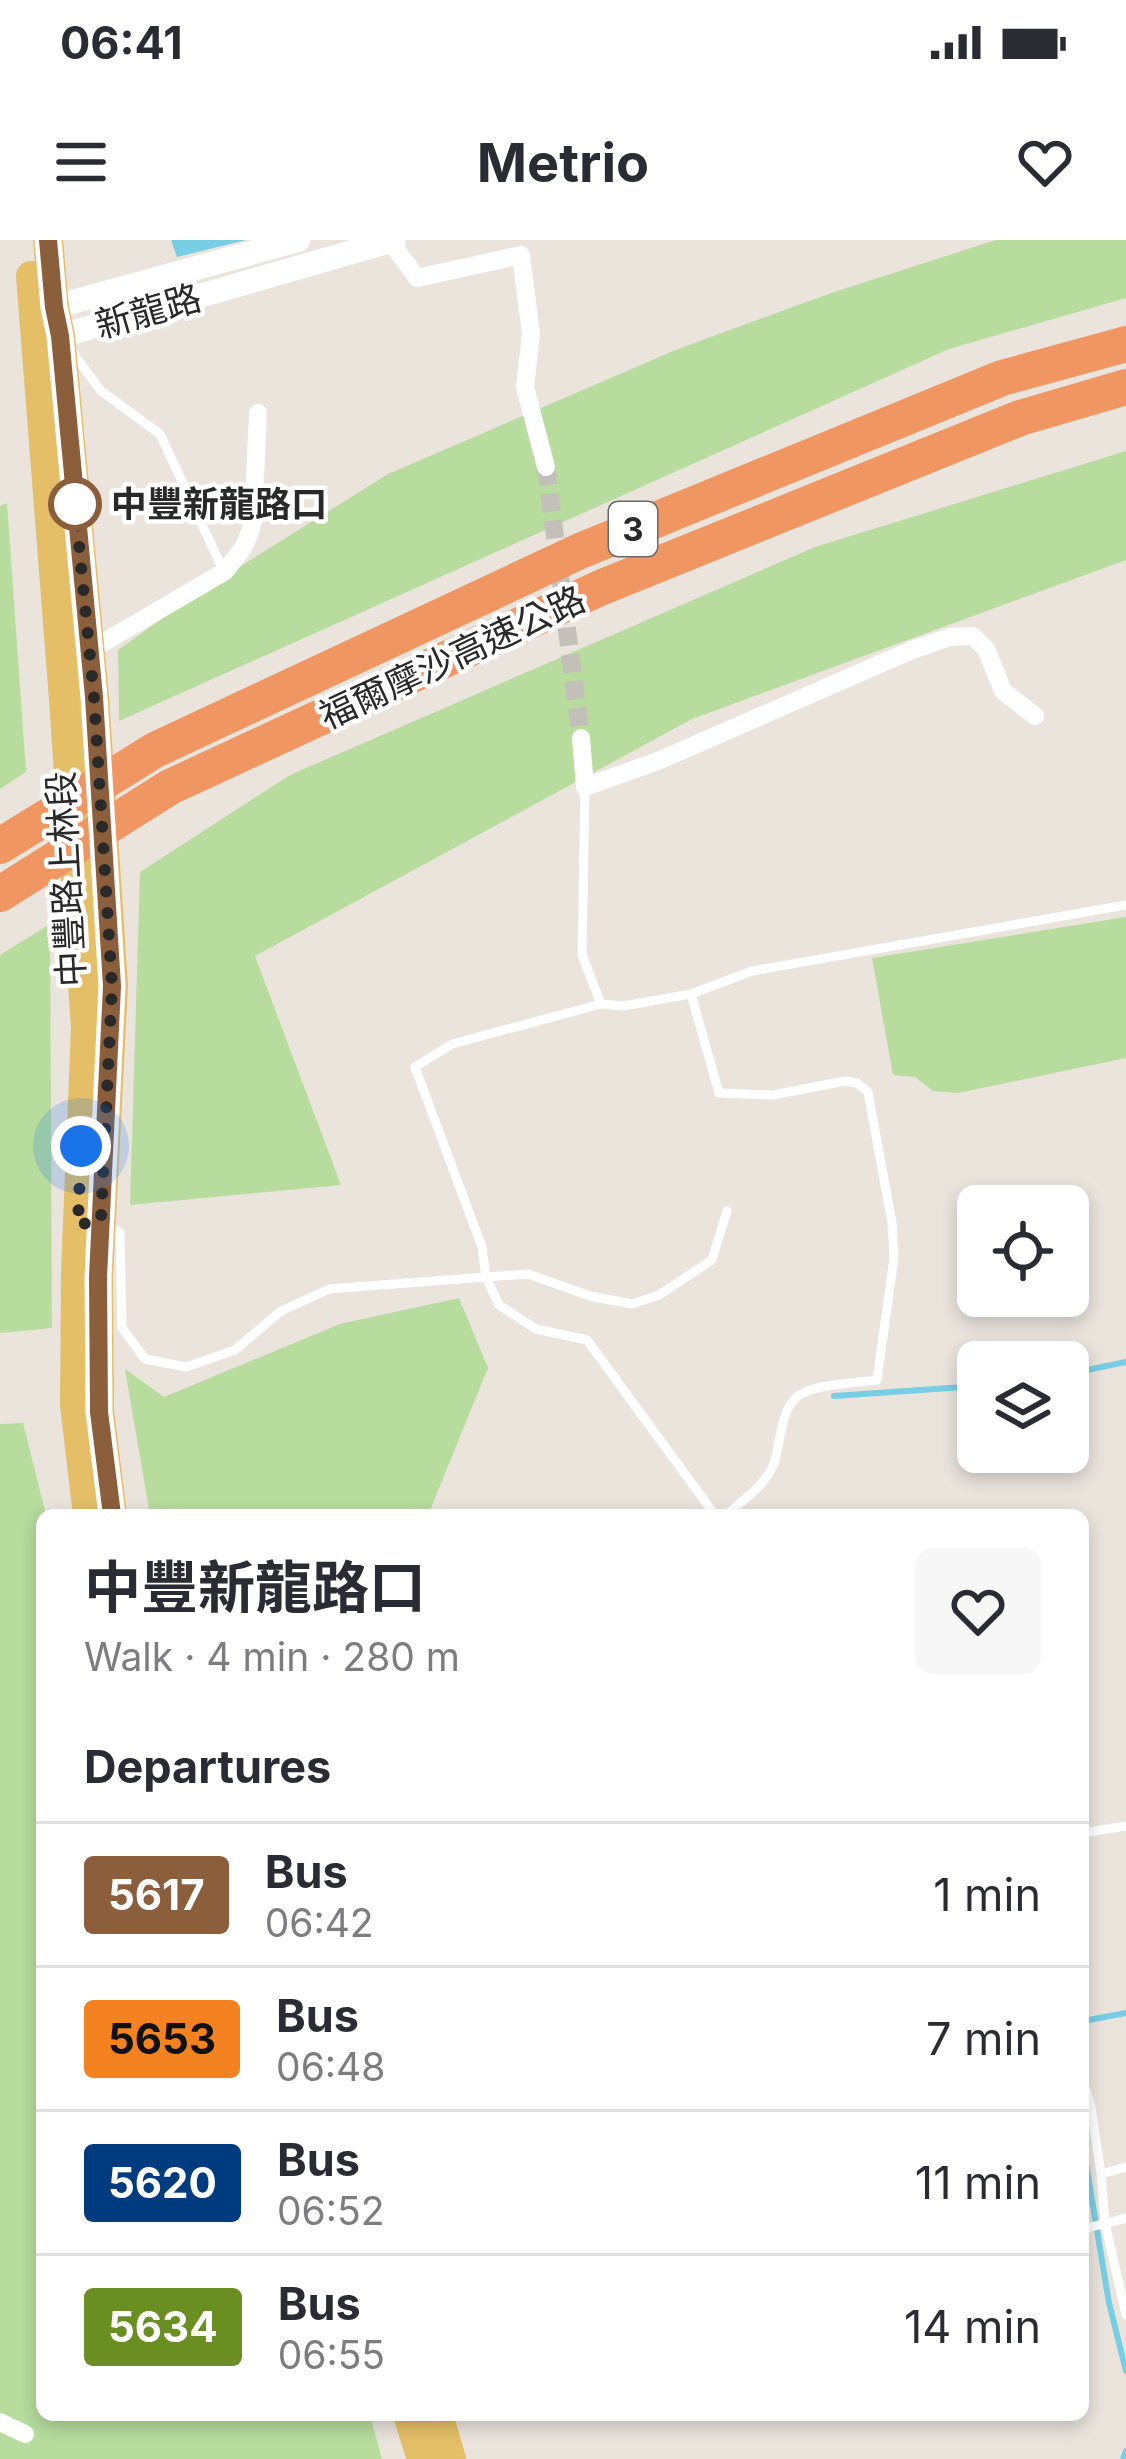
<!DOCTYPE html>
<html lang="en">
<head>
<meta charset="utf-8">
<style>
  body { margin:0; font-family:Inter,"Noto Sans TC",sans-serif; background:#f7f7f7; color:#2b2b33; height:100vh; display:flex; flex-direction:column; font-size:45px; white-space:nowrap }
  * { box-sizing:border-box; margin:0 }
  p { font-size:39px; color:#7c7c81 }
  .icon { flex:none; width:66px; height:66px; fill:none; stroke:currentColor; stroke-width:2; stroke-linecap:round; stroke-linejoin:round }
  .map { position:relative; flex:1; overflow:hidden }
  .drawer { position:absolute; left:36px; top:1269px; width:1053px; height:912px; display:flex; flex-direction:column; background:#fff; border-radius:18px; box-shadow:0 6px 18px #0003 }
  .drawer>* { flex:none }
  .badge { padding:0 24px; border-radius:9px; font-size:42px; line-height:78px }
  .fabs { position:absolute; left:957px; top:945px; display:grid; gap:24px }
  .fabs a { display:grid; place-items:center; width:132px; height:132px; border-radius:18px; background:#fff; box-shadow:0 6px 18px #0003; font-size:60px }
  .you { position:absolute; width:60px; height:60px; margin:-30px; border:9px solid #fff; border-radius:50%; background:#1a73e8; box-shadow:0 0 0 18px #1a73e833 }
  .map>.badge { position:absolute; translate:-50% -50%; box-shadow:0 0 0 6px #fff }
  h2 { padding:0 48px; font-size:45px; line-height:108px }
  .round { display:grid; place-items:center; flex:none; width:126px; height:126px; border-radius:18px; background:#f7f7f7 }
  .summary { display:flex; align-items:center; justify-content:space-between; height:204px; padding:0 48px }
  h1 { font-size:57px; font-weight:700; line-height:90px }
  ul { padding:0; list-style:none }
  li { display:flex; align-items:center; gap:36px; height:144px; padding:0 48px; border-top:3px solid #e1e1e2 }
  li div { flex:1 }
  li b { display:block; font-size:45px }
  li em { font-style:normal }
  li .badge { min-width:132px; font-weight:700; text-align:center }
  .status { display:flex; justify-content:space-between; align-items:center; height:84px; padding:0 60px; background:#fff; direction:ltr }
  .status svg { height:33px; fill:currentColor }
  header { display:flex; justify-content:space-between; align-items:center; height:156px; padding:0 48px; background:#fff; font-size:54px; font-weight:700 }
  .map>svg:first-child { display:block }
  .green { fill:#b7dc9e }
  .water { fill:#78cee4 }
  .lines { fill:none; stroke-linecap:round; stroke-linejoin:round }
  .stream { stroke:#78cee4; stroke-width:6 }
  .minor-tunnel { stroke:#c3bfb9; stroke-width:18; stroke-dasharray:18 9; stroke-linecap:butt }
  .service { stroke:#fff; stroke-width:9 }
  .minor { stroke:#fff; stroke-width:18 }
  .tertiary { stroke:#fff; stroke-width:24 }
  .primary { stroke:#e4bf68; stroke-width:30 }
  .motorway { stroke:#f09662; stroke-width:36 }
  .line-casing { stroke:#fff; stroke-width:27 }
  .line { stroke:#8b5e3c; stroke-width:18 }
  .walk { stroke:#292929; stroke-width:12; stroke-dasharray:0 21.6 }
  .stop-dot { fill:#fff; stroke:#8b5e3c; stroke-width:6 }
  .labels { text-anchor:middle; stroke-width:9; stroke-linejoin:round; paint-order:stroke }
  .shield { fill:#fff; stroke:#696969; stroke-width:3 }
  .shield-label { font-size:33px; font-weight:bold; fill:#292929 }
  .street-label { font-size:36px; fill:#292929; stroke:#fff }
  .stop-label { font-size:36px; font-weight:bold; fill:#292929; stroke:#fff; text-anchor:start }
</style>
</head>
<body>
<div class="status"><b>06:41</b><svg viewBox="0 0 49 12"><path d="M0 12V9h3v3zM5 12V6h3v6zM10 12V3h3v9zM15 12V0h3v12zM26 1h20v11H26zM47 4h2v5h-2z"/></svg></div>
<header><svg class="icon" aria-label="menu" viewBox="0 0 24 24"><path d="M4 6h16M4 12h16M4 18h16"/></svg>Metrio<svg class="icon" aria-label="heart" viewBox="0 0 24 24"><path d="M12 20l-8-8c-3-5 5-10 8-4 3-6 11-1 8 4z"/></svg></header>
<div class="map">
<svg width="1126" height="2219" viewBox="0 0 1126 2219">
  <rect width="100%" height="100%" fill="#eae4dd"/>
  <path class="green" d="M996,0H1126V58L949,109L119,481L118,410L201,351L388,234L678,109L834,52Z
    M1126,211V320L692,479L255,716L341,945L130,965L140,632L290,535L815,307Z
    M7,263L26,532L0,549V266Z
    M1126,677V818L958,853L933,851L915,837L893,835L872,718Z
    M50,684L52,1088L0,1093V715Z
    M459,1058L488,1128L428,1275H150L125,1129L164,1157L340,1084Z
    M23,1183L46,1275H42V2175H370L382,2219H0V1184Z"/>
  <path class="water" d="M171,0H246L177,17Z"/>
  <g class="lines">
    <path class="stream" d="M1068,1134L1126,1122
      M834,1156L978,1146
      M1083,1781L1126,1773
      M1083,1905L1109,2063L1126,2131
      M1123,2219L1126,2211"/>
    <path class="minor-tunnel" d="M546,227L581,498"/>
    <path class="service" d="M70,109L101,151L160,194L224,332
      M585,547L582,715L601,764
      M691,754L719,853L773,855L845,841L857,843L868,852L892,983L894,1018L877,1140C856,1143 822,1144 803,1153C781,1163 781,1199 775,1220C768,1244 744,1259 726,1275
      M727,971L712,1020L659,1055L632,1064L590,1056L528,1034L486,1037L482,1007L415,827L452,804L601,764L623,766L691,754L752,731L1126,665
      M106,983L120,993L122,1088L145,1119L186,1127L235,1110L281,1071L329,1049L486,1037L499,1065L536,1089L587,1100L715,1275
      M1083,1593L1126,1586
      M1083,1840L1091,1867L1101,1934L1105,1983L1126,2075
      M1101,1934L1126,1927
      M1083,1989L1126,1978"/>
    <path class="minor" d="M390,1L417,38L521,15L531,94L525,147L546,227
      M89,411L224,332C239,315 249,302 253,280L258,173
      M581,498L585,547L658,521L912,410L950,397L973,396L986,409L1003,451L1035,476
      M0,2182L25,2194"/>
    <path class="tertiary" d="M298,0L54,67L36,93L60,96L394,0"/>
    <path class="primary" d="M48,0L54,67L60,96L94,457L113,746L98,1037L99,1171L112,1275
      M31,36L64,459L86,788L76,1031L75,1165L88,1275
      M408,2175L422,2219
      M438,2175L451,2219"/>
    <path class="motorway" d="M0,606L155,510L580,311L1002,138L1126,104
      M0,654L170,547L600,348L1020,178L1126,147"/>
  </g>
  <g class="lines">
    <defs>
      <path id="line" d="M48,0L54,67L60,96L94,457L112,746L98,1037L99,1172L112,1275"/>
    </defs>
    <use href="#line" class="line-casing"/>
    <use href="#line" class="line"/>
    <path class="walk" d="M75,264L94,457L112,746L101,980L78,985L81,906"/>
  </g>
  <circle class="stop-dot" cx="75" cy="264" r="24"/>
  <g class="labels">
    <rect class="shield" x="609" y="262" width="48" height="54" rx="9"/>
    <g class="shield-label">
      <text x="633" y="301">3</text>
    </g>
    <g class="street-label">
      <text transform="translate(148 71) rotate(-16)" y="13">新龍路</text>
      <text transform="translate(452 417) rotate(-25)" y="13">福爾摩沙高速公路</text>
      <text transform="translate(66 639) rotate(-93)" y="13">中豐路上林段</text>
    </g>
    <g class="stop-label">
      <text x="111" y="277">中豐新龍路口</text>
    </g>
  </g>
</svg>
<div class="fabs">
<a><svg class="icon" aria-label="locate" viewBox="0 0 24 24"><circle cx="12" cy="12" r="6"/><path d="M12 2v4M12 18v4M2 12h4M18 12h4"/></svg></a>
<a><svg class="icon" aria-label="layers" viewBox="0 0 24 24"><path d="M12 4l9 5-9 5-9-5zM3 14l9 5 9-5"/></svg></a>
</div>
<div class="you" style="left:81px;top:906px"></div>
<section class="drawer">
<div class="summary"><div><h1>中豐新龍路口</h1><p>Walk · 4 min · 280 m</p></div><a class="round"><svg class="icon" aria-label="heart" viewBox="0 0 24 24"><path d="M12 20l-8-8c-3-5 5-10 8-4 3-6 11-1 8 4z"/></svg></a></div>
<h2>Departures</h2>
<ul>
<li><span class="badge" style="background:#8b5e3c;color:#fff">5617</span><div><b>Bus</b><p>06:42</p></div><em>1 min</em></li>
<li><span class="badge" style="background:#f58220;color:#111">5653</span><div><b>Bus</b><p>06:48</p></div><em>7 min</em></li>
<li><span class="badge" style="background:#003b80;color:#fff">5620</span><div><b>Bus</b><p>06:52</p></div><em>11 min</em></li>
<li><span class="badge" style="background:#6b8e23;color:#fff">5634</span><div><b>Bus</b><p>06:55</p></div><em>14 min</em></li>
</ul>
</section>
</div>
</body>
</html>
